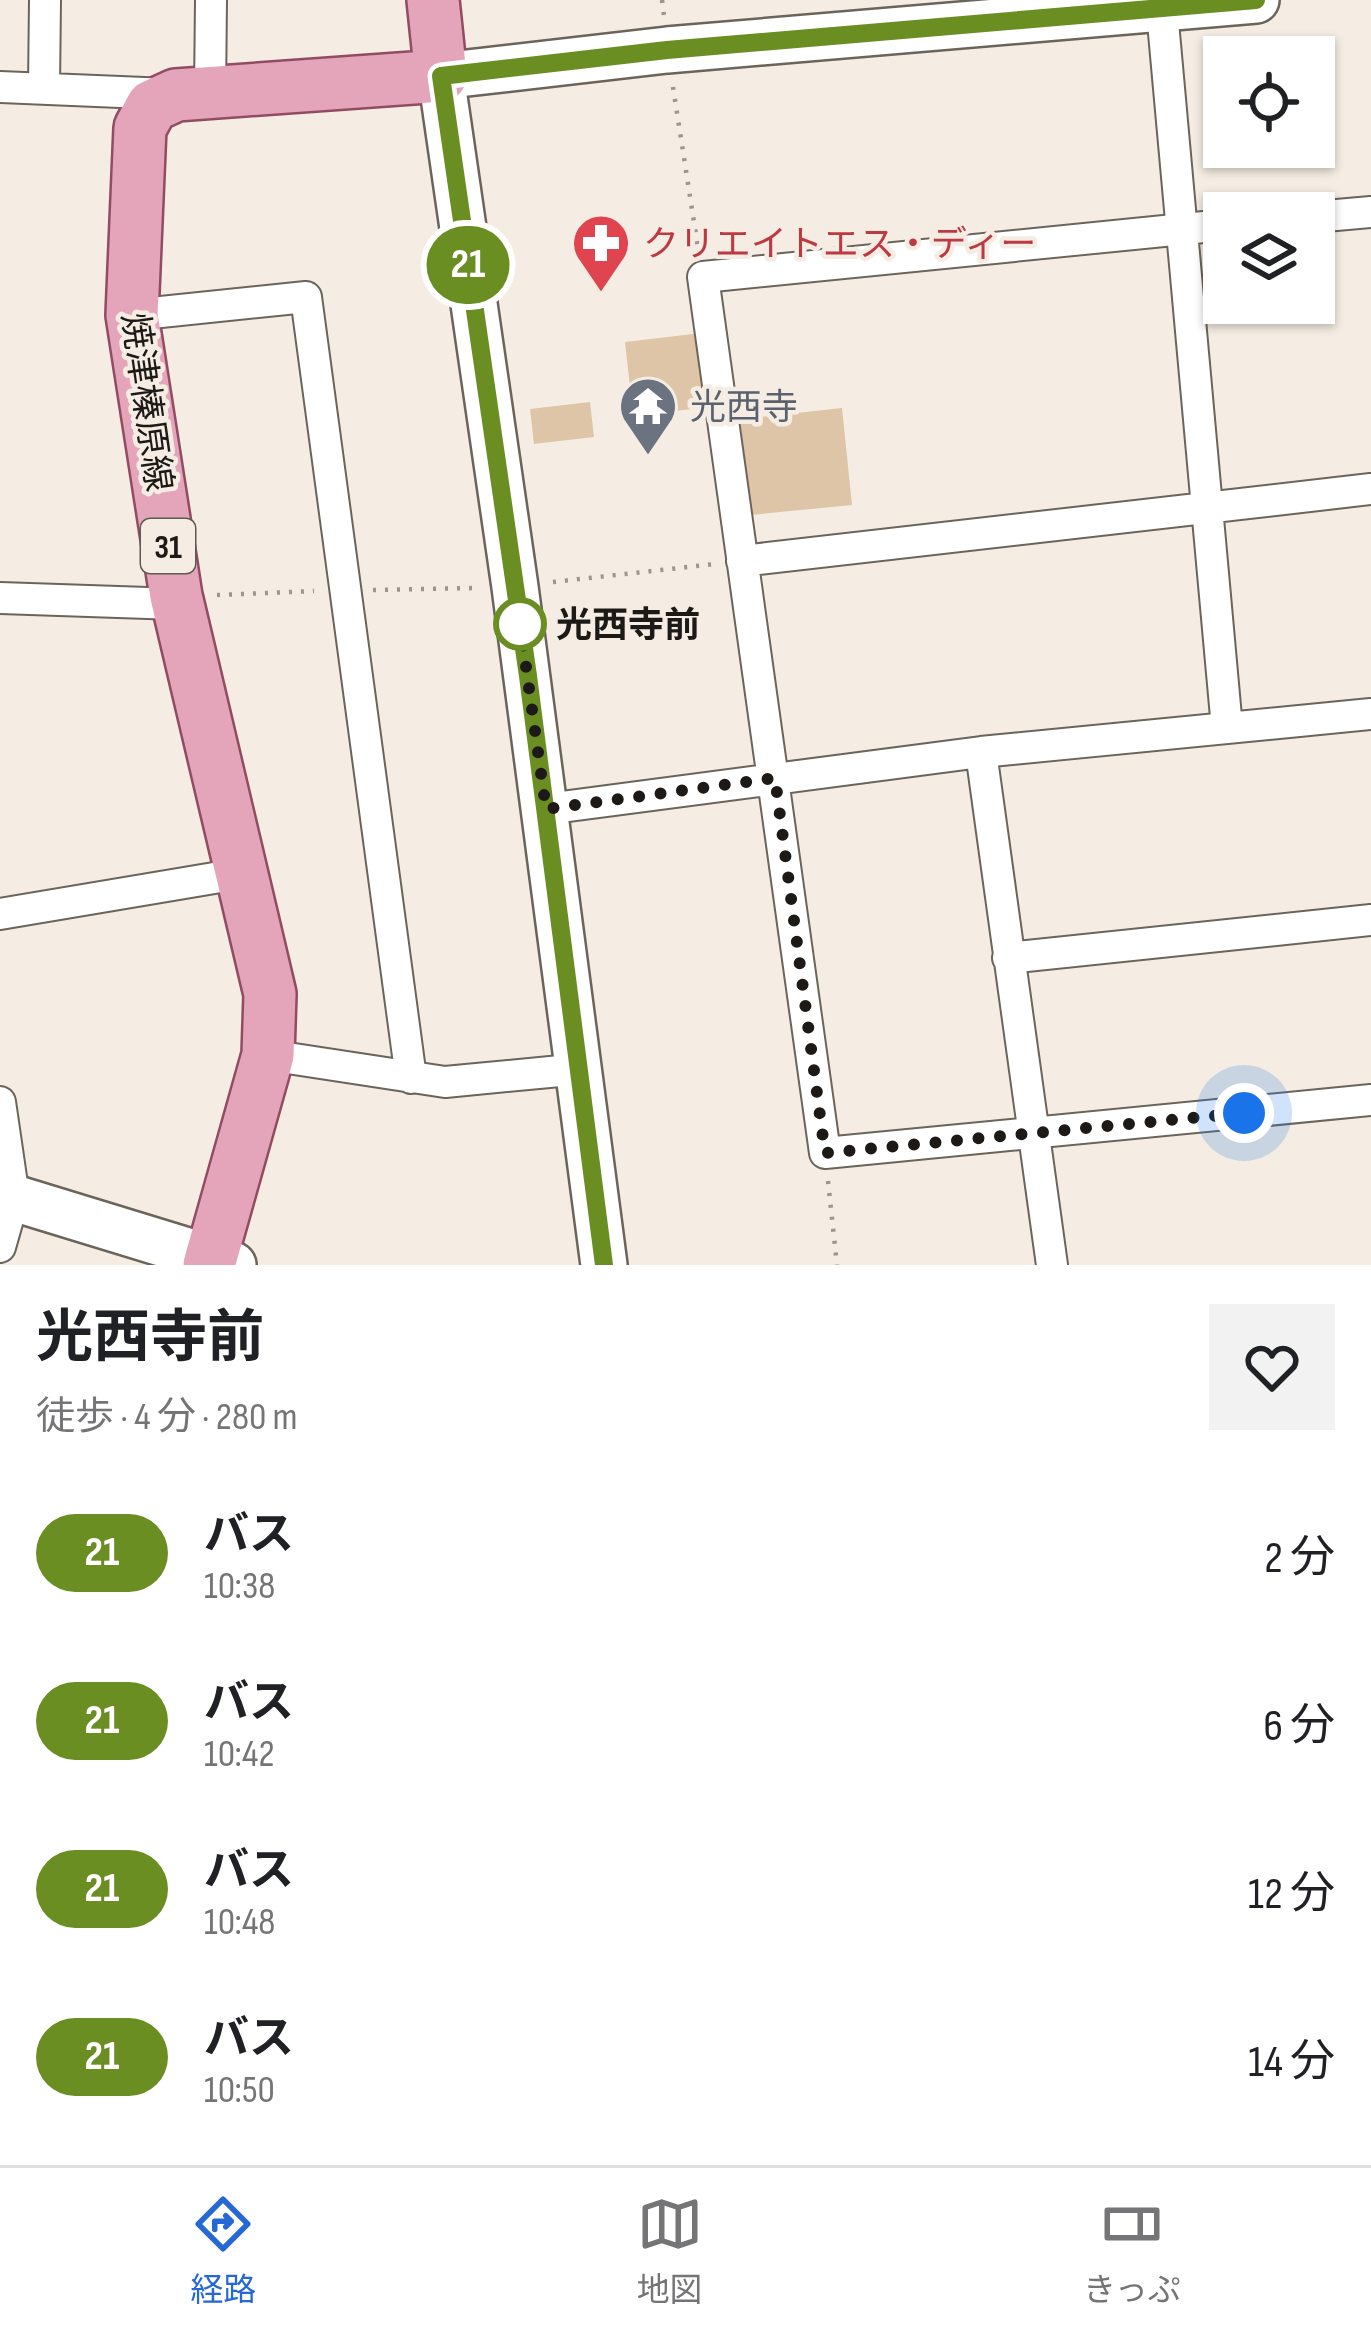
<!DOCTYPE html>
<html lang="ja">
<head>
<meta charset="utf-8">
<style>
  body { margin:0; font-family:"Sofia Sans Condensed","Noto Sans JP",sans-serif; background:#f2f2f2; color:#202124; height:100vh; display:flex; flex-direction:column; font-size:45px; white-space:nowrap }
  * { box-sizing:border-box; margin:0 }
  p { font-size:39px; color:#757577 }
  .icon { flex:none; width:66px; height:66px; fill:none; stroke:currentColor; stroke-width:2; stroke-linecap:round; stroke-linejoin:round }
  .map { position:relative; height:1265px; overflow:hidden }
  .side { display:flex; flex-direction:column; background:#fff; flex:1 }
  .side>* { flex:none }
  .badge { padding:0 24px; border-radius:39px; font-size:42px; line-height:78px }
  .buttons { position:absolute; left:1203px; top:36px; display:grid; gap:24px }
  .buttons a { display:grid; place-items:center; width:132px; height:132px; border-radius:0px; background:#fff; box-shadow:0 3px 9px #0004; font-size:60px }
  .you { position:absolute; width:60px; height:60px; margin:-30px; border:9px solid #fff; border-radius:50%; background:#1a73e8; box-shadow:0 0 0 18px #1a73e833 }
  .map>.badge { position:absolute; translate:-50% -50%; box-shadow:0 0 0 6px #fff }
  .round { display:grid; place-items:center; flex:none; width:126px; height:126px; border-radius:0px; background:#f2f2f2 }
  .summary { display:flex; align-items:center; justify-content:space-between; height:204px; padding:0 36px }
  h1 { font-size:57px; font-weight:700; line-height:90px }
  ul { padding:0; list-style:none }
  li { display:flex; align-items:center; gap:36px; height:168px; padding:0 36px }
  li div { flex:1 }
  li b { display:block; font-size:45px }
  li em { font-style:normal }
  li .badge { min-width:132px; font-weight:700; text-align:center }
  .tab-bar { display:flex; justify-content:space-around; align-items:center; height:168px; border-top:3px solid #e0e0e0; background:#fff; font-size:33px; color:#757577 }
  .tab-bar a { display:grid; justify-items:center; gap:6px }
  .tab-bar .current { color:#2567d3 }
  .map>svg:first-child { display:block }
  .green { fill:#dfc5a7 }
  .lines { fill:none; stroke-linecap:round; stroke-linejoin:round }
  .street-casing { stroke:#6b645b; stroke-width:34 }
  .secondary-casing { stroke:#6b645b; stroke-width:50 }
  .primary-casing { stroke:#924c62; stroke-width:56 }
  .path { stroke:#9b958e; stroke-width:4.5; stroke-dasharray:3 9; stroke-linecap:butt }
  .street { stroke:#fff; stroke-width:30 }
  .secondary { stroke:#fff; stroke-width:45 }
  .primary { stroke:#e4a4b9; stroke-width:51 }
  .line-casing { stroke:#fff; stroke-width:27 }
  .line { stroke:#6b8e23; stroke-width:18 }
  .walk { stroke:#1c1916; stroke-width:12; stroke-dasharray:0 21.6 }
  .stop-dot { fill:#fff; stroke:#6b8e23; stroke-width:6 }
  .labels { text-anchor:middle; stroke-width:9; stroke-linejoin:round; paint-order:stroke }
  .shield { fill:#f5ede3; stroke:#5d5954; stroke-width:3 }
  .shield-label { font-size:33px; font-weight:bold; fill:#1c1916 }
  .health-label { font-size:36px; fill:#be3a42; stroke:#f5ede3; text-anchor:start }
  .street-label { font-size:36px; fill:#1c1916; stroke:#f5ede3 }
  .worship-label { font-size:36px; fill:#5b616d; stroke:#f5ede3; text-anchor:start }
  .stop-label { font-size:36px; font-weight:bold; fill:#1c1916; stroke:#f5ede3; text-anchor:start }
</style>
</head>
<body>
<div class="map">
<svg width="1371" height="1265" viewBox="0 0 1371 1265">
  <rect width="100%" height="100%" fill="#f5ede3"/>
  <path class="green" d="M701,333L710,407L622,417L620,398L631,396L625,342Z
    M590,402L594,437L534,444L530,409Z
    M842,408L852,505L750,515L740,419Z"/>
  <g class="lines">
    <defs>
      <path id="street" d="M1161,0L1227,728
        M0,87L168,94
        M44,87L45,0
        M210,93L211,0
        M1314,217L1371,212
        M1224,225L703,277L825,1153L1371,1100
        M132,315L306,297L411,1078
        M742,561L1371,489
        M0,598L177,604
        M981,752L1052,1265
        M546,809L981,752L1371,714
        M0,914L238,874
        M1008,958L1371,920
        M268,1055L445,1082L581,1069
        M0,1102L14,1198L0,1247"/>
      <path id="secondary" d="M0,1200L14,1198L233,1265
        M604,1265L515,587L441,76L667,50L1256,0"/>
      <path id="primary" d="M209,1265L268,1055L270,994L176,596L132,315L140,128L152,106L176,95L441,76L433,0"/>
    </defs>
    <use href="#street" class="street-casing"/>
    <use href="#secondary" class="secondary-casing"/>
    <use href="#primary" class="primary-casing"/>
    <path class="path" d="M662,0L664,16
      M673,87L698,248
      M553,582L715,564
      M373,590L476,588
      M217,595L314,591
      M828,1181L837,1265"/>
    <use href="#street" class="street"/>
    <use href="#secondary" class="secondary"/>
    <use href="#primary" class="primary"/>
  </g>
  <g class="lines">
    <defs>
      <path id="line" d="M604,1265L528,676L441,76L667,50L1256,0"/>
    </defs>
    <use href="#line" class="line-casing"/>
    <use href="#line" class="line"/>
    <path class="walk" d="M520,624L546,809L775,778L825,1153L1244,1113"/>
  </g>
  <defs>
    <symbol id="pharmacy-pin" viewBox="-11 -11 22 30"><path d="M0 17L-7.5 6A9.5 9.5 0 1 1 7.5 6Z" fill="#e0444e" stroke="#f5ede3"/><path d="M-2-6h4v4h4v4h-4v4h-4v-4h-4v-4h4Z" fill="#fff"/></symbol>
    <symbol id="temple-pin" viewBox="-11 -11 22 30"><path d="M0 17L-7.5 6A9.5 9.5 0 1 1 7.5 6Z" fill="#6b7280" stroke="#f5ede3"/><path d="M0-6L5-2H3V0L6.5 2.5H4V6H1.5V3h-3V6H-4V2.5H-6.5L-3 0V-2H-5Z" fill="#fff"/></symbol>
  </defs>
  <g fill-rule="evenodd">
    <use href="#pharmacy-pin" x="568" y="210" width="66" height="90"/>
    <use href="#temple-pin" x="615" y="373" width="66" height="90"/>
  </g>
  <circle class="stop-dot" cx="520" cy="624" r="24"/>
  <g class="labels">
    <rect class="shield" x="141" y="519" width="54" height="54" rx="9"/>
    <g class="shield-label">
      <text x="168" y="558">31</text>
    </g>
    <g class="health-label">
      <text x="643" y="256">クリエイトエス・ディー</text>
    </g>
    <g class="street-label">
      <text transform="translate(148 402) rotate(82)" y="13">焼津榛原線</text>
    </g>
    <g class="worship-label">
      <text x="690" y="419">光西寺</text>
    </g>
    <g class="stop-label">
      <text x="556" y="637">光西寺前</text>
    </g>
  </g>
</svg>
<div class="buttons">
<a><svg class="icon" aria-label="locate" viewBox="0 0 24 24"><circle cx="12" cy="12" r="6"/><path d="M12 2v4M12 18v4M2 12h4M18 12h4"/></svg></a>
<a><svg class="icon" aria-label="layers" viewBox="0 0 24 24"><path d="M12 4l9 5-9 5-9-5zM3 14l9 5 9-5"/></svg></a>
</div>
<div class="you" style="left:1244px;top:1113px"></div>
<b class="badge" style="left:468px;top:265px;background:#6b8e23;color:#fff">21</b>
</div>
<section class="side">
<div class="summary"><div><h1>光西寺前</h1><p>徒歩 · 4 分 · 280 m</p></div><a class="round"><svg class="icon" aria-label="heart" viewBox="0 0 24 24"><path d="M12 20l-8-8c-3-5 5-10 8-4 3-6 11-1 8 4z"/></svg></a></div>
<ul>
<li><span class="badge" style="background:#6b8e23;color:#fff">21</span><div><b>バス</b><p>10:38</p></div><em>2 分</em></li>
<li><span class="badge" style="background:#6b8e23;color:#fff">21</span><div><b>バス</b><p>10:42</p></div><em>6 分</em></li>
<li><span class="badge" style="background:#6b8e23;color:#fff">21</span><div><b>バス</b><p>10:48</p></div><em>12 分</em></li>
<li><span class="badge" style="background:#6b8e23;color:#fff">21</span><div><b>バス</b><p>10:50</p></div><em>14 分</em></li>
</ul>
</section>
<nav class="tab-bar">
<a class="current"><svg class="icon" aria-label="directions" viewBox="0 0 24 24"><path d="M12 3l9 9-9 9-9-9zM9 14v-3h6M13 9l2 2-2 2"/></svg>経路</a>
<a><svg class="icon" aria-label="map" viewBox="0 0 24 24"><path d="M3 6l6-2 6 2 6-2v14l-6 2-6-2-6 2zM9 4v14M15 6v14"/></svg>地図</a>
<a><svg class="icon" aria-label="tickets" viewBox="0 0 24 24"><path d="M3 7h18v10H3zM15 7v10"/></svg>きっぷ</a>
</nav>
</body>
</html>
